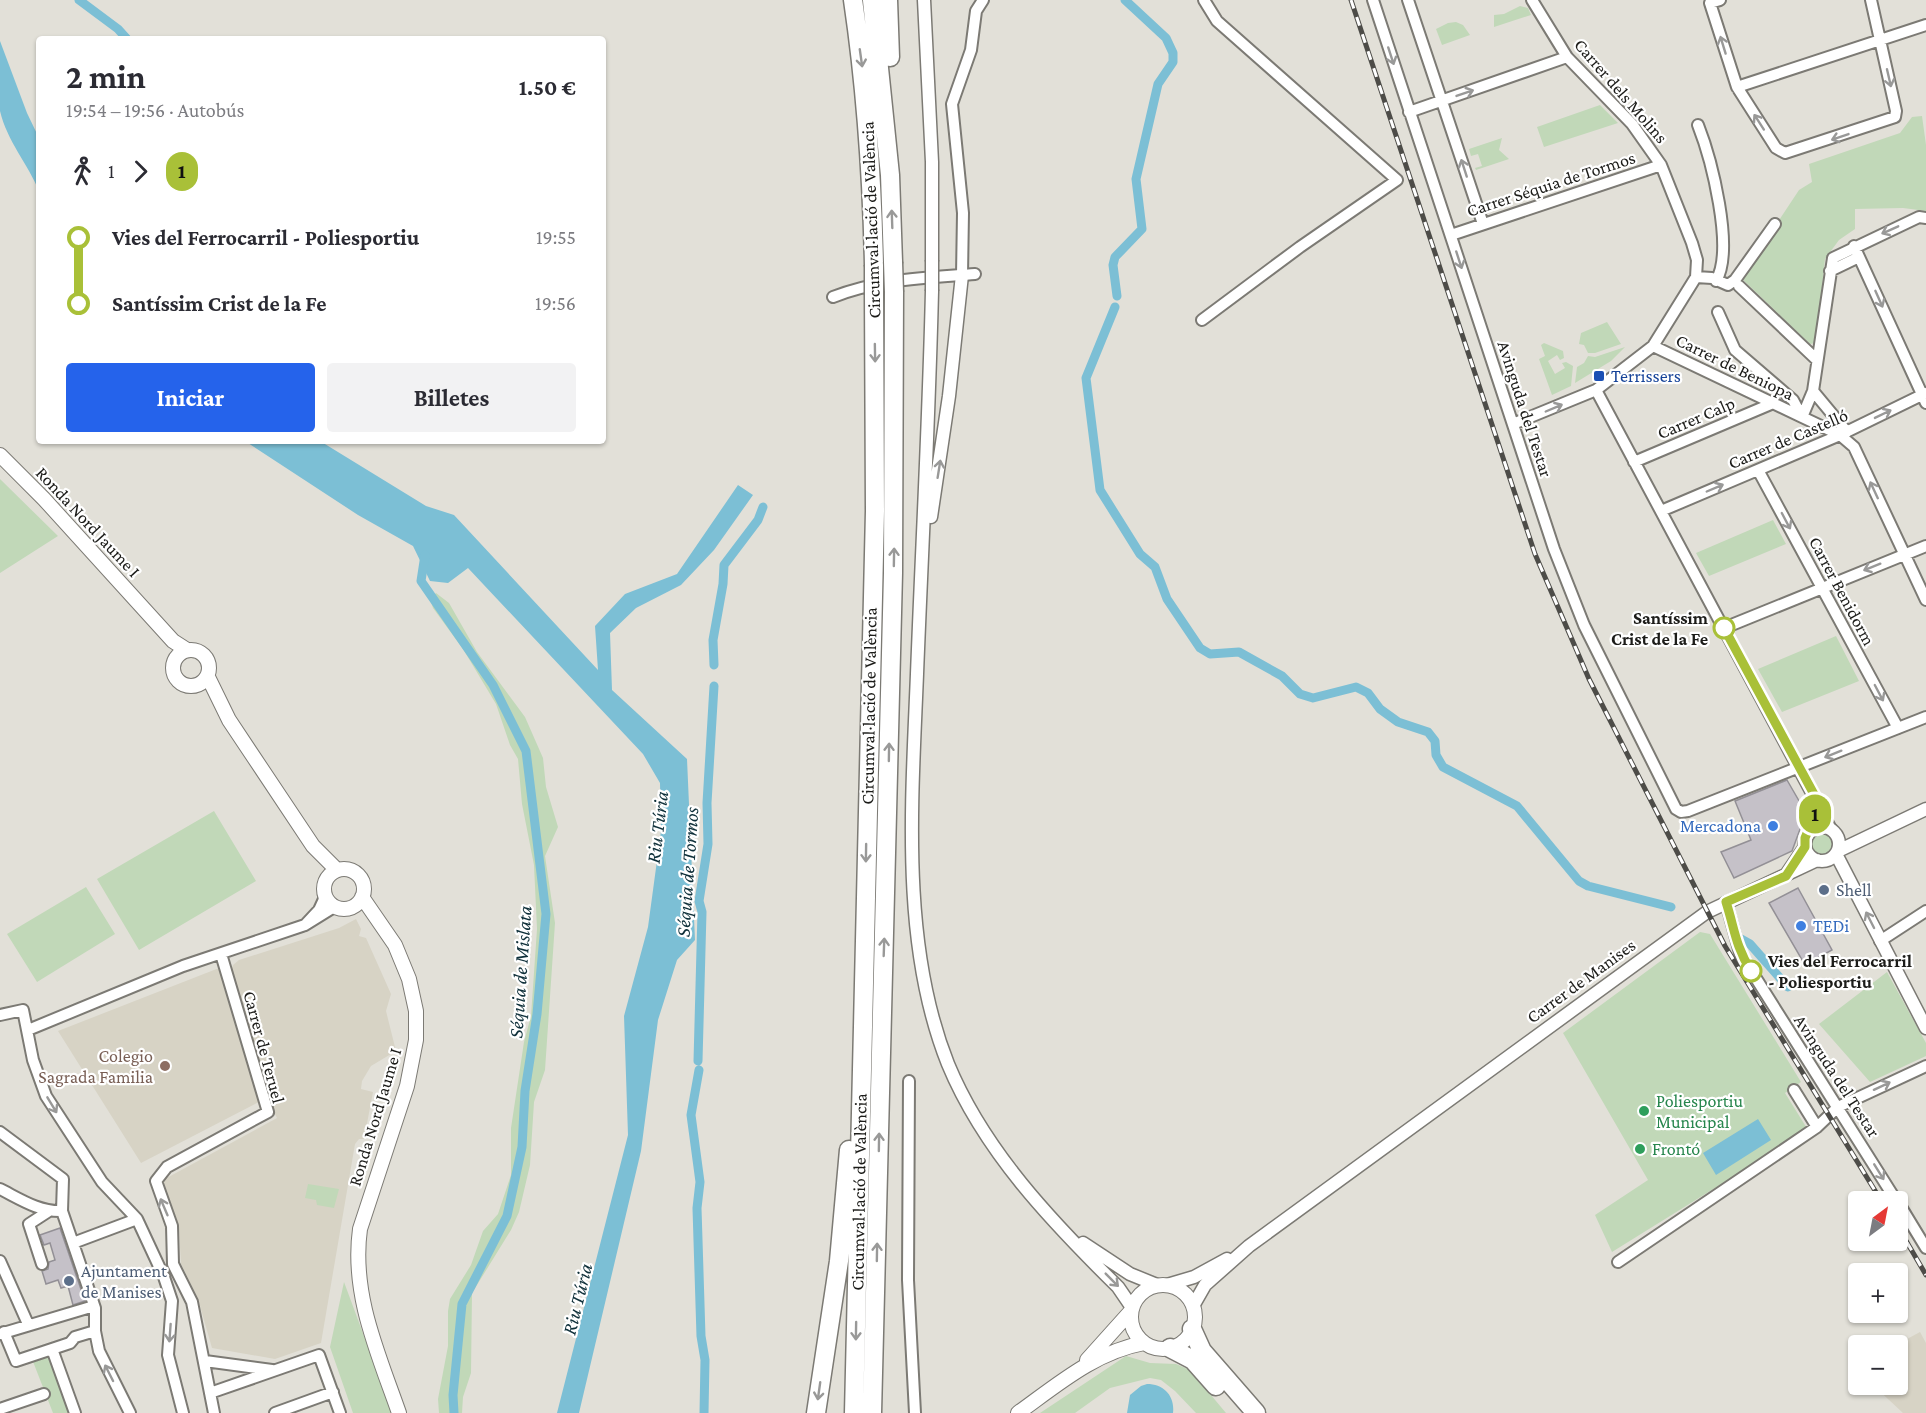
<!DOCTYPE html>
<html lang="es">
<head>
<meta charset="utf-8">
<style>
  body { margin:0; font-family:"Crimson Pro",serif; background:#f2f2f3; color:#2b2b33; height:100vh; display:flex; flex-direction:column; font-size:22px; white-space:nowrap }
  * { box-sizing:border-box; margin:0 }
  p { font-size:20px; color:#7c7c81 }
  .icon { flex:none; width:33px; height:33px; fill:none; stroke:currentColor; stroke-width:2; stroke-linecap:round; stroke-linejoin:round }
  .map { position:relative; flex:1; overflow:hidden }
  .side { position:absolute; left:36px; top:36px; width:570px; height:408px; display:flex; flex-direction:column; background:#fff; border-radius:6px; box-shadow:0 2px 4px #0004 }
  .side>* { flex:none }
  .badge { padding:0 12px; border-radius:20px; font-size:21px; line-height:39px }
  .needle { width:39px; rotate:32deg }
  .tools { position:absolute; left:1848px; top:1191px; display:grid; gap:12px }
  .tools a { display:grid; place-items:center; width:60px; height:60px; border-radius:6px; background:#fff; box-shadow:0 2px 4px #0004; font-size:30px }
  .map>.badge { position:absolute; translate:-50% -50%; box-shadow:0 0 0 3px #fff }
  .legs { display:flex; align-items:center; gap:9px; height:66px; padding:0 30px; font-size:20px }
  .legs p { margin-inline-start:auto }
  .overview { display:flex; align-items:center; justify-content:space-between; height:102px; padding:0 30px }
  h1 { font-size:33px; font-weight:700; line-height:45px }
  .button { display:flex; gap:12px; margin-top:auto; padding:12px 30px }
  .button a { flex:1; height:69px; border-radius:6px; background:#2563eb; color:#fff; font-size:24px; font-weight:700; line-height:69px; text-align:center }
  .button a+a { background:#f2f2f3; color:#2b2b33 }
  ul { padding:0 30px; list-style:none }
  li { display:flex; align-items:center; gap:21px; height:66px; font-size:22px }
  li i { display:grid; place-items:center; width:9px; height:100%; margin:0 8px; background:currentColor }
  li i::after { content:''; width:15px; height:15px; margin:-8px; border:4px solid; border-radius:50%; background:#fff }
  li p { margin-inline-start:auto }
  li:first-child i { background:linear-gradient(#0000 50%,currentColor 0) }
  li:last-child i { background:linear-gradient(currentColor 50%,#0000 0) }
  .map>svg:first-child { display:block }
  .built { fill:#d7d3c5 }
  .green { fill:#c1d8b8 }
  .water { fill:#7cbfd5 }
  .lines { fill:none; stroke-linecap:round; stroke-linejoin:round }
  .canal { stroke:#7cbfd5; stroke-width:9 }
  .building { fill:#c5c1c8; stroke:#939096; stroke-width:1.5 }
  .minor-casing { stroke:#7c7a74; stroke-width:14 }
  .tertiary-casing { stroke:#7c7a74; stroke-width:15 }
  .secondary-casing { stroke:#7c7a74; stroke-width:16 }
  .motorway-casing { stroke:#7c7a74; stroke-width:21 }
  .minor { stroke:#fff; stroke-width:10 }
  .tertiary { stroke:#fff; stroke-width:12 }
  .secondary { stroke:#fff; stroke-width:14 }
  .motorway { stroke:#fff; stroke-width:18 }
  .rail-casing { stroke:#4d4c48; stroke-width:5 }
  .rail { stroke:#fff; stroke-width:3; stroke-dasharray:9; stroke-linecap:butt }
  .tertiary-bridge-casing { stroke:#7c7a74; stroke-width:15; stroke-linecap:butt }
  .motorway-bridge-casing { stroke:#7c7a74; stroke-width:21; stroke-linecap:butt }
  .tertiary-bridge { stroke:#fff; stroke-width:12 }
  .motorway-bridge { stroke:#fff; stroke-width:18 }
  .oneway { stroke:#999998 }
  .line-1-casing { stroke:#fff; stroke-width:14 }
  .line-1 { stroke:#a9c038; stroke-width:9 }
  .transit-dot { fill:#1a4fb4; stroke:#fff; stroke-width:2 }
  .stop-1-dot { fill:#fff; stroke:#a9c038; stroke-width:3 }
  .shop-dot { fill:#3f7fe0; stroke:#fff; stroke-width:2 }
  .service-dot { fill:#5c6f8a; stroke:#fff; stroke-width:2 }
  .education-dot { fill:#8d6e63; stroke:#fff; stroke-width:2 }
  .leisure-dot { fill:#2e9e5b; stroke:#fff; stroke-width:2 }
  .labels { text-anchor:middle; stroke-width:4.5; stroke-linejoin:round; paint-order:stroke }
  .street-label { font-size:18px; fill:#1c1c19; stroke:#fff }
  .transit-label { font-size:18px; fill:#164399; stroke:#fff; text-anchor:start }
  .stop-label { font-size:18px; font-weight:bold; fill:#1c1c19; stroke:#fff; text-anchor:end }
  .shop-label { font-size:18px; fill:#366cbe; stroke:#fff; text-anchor:end }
  .service-label { font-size:18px; fill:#4e5e75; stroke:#fff; text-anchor:start }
  .education-label { font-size:18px; fill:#785e54; stroke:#fff; text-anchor:end }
  .leisure-label { font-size:18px; fill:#27864d; stroke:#fff; text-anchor:start }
  .water-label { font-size:20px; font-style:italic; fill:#0e2f39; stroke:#fff }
</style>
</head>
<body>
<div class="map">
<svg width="1926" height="1413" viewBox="0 0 1926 1413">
  <rect width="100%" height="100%" fill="#e2e0d8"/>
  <path class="built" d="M356,919L361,929L359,936L366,938L391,994L386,1011L396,1051L371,1066L362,1081L361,1089L373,1092L364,1139H359L355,1144L321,1343L275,1359L212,1348L198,1299L181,1264L179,1230L161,1186L163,1180L277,1118L267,1098L231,971L233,965L239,960L339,928Z
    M219,968L261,1101L141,1163L58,1031Z
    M1920,1332L1926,1343V1413H1903L1873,1385L1898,1384L1896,1345Z"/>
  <path class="green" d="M1520,6L1528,8L1531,15L1494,27V15L1504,14Z
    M1456,22L1463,25L1470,35L1442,45L1436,29L1448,23Z
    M1600,105L1618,123L1544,147L1537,127Z
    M1922,116L1926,145V211L1903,208L1855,209V229L1839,240L1825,259L1816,343L1810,344L1741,278L1799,190L1812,182L1809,164L1900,133L1912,117Z
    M1502,138L1499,150L1509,159L1476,170L1475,168L1482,166L1478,154L1471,156L1469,149Z
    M1607,322L1621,344L1595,353H1588L1584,345L1579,344L1581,333Z
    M1544,343L1563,351L1564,358L1560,360L1557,355L1548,361L1555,374L1565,368L1562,363L1566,362L1573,366L1571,386L1552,395L1539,359L1545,356L1541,345Z
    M1625,347L1611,361L1575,383L1577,367L1584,363L1588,356L1595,357Z
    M0,479L58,536L0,573Z
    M1773,520L1786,544L1709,576L1696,553Z
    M436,593L449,603L477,652L525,717L543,758L546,787L558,827L545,856L555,923L545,1070L534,1102L530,1165L519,1212L511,1230L472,1293L471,1373L463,1397L462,1413H439L438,1399L448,1346V1311L450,1299L471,1265L483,1231L498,1214L511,1175V1128L524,1042L531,1016L537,929L534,865L522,804L518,759L510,745L496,704L463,649L433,608L430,599Z
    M1836,636L1859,681L1782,712L1758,669Z
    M214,811L256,881L139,950L97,879Z
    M1810 844a12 12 0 1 1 24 0a12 12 0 1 1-24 0Z
    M86,887L115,934L37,982L7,934Z
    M1700,932L1710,934L1801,1082L1785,1093L1808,1130L1612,1252L1595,1215L1648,1180L1563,1033Z
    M1887,972L1926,1043V1056L1870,1082L1819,1024Z
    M308,1184L339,1189L334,1208L317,1205L316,1200L305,1198Z
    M344,1282L391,1409L392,1413H353L330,1347Z
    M52,1352L74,1413H53L32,1359Z
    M1126,1356L1150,1363L1176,1364L1190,1370L1226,1413H1196L1175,1391L1161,1380L1150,1378L1110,1388L1075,1413H1040Z"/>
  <path class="water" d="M0,41L27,113L39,138V191C28,164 7,141 0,111C0,90 0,63 0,41Z
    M245,441H320L426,506L454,515L598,670L595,626L625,594L677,574L738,485L753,495L714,550L681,585L636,608L610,633L612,690L687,759L695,940L677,960L658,1020L641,1151L579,1413H557L628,1135L624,1016L648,927L661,831L660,783L643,754L468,568L448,583L430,581L413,546L358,515Z
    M1758,1119L1771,1140L1716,1175L1703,1153Z
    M1147,1384C1164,1384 1175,1396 1173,1413H1127L1130,1395L1141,1386Z"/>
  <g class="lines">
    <path class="canal" d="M79,0L118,29L127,39
      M1117,296L1113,265L1115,257L1142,229L1136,179L1158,84L1173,62V53L1166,38L1125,0
      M1115,307L1086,378L1100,490L1140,554L1155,567L1167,599L1200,648L1210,654L1239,652L1282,676L1300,694L1313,698L1356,687L1368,693L1380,709L1398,722L1428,732L1435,741L1436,755L1443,767L1517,806L1579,881L1588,886L1671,907
      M425,555L421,581L493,685L526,751L546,914L537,1014L525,1091L522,1147L507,1216L462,1304L453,1395L454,1413
      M714,665L713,640L723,584L724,565L758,520L763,507
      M1741,939L1750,944L1788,987
      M698,1061L702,912L699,901L708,844L707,803L714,686
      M699,1070L691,1115L700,1182L697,1208L701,1336L705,1360L704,1413"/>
  </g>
  <path class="building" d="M1787,780L1806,813L1792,851L1734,878L1721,852L1751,840L1735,801Z
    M1798,888L1832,950L1805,965L1769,903Z
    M60,1228L85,1301L73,1305L68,1286L61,1288L58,1280L46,1284L42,1271L48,1269L49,1262L55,1260L50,1243L44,1245L40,1235Z"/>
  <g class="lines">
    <defs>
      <path id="minor" d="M1373,0L1554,549L1584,625L1676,809L1681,812L1688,811L1926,717
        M1408,0L1483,224
        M1720,0L1710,3L1737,87L1776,148L1785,153L1895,117L1896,111L1871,0
        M1737,87L1926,25
        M1409,112L1567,57
        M1698,125C1711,158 1735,249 1716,281
        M1451,235L1661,165
        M1854,246L1926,403
        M1830,271L1859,257
        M962,275L963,213L952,104L971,50L976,11L983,0
        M1696,277L1712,278L1728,285L1735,280L1775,224
        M1739,286L1817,360
        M833,297C879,279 926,278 975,274
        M1718,312L1735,350L1793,400L1802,417L1840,435L1854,447L1926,600
        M1202,320L1300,247L1397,180L1217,21L1204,0
        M1653,346L1802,417L1813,391L1833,258L1919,217L1926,218
        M1596,390L1831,829
        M1813,391L1847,432
        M1513,424L1596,390L1653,346L1696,277L1697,260L1692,243L1661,165L1632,124L1567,57L1532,0
        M1634,462L1771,404
        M1758,470L1898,728
        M1661,511L1840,435L1926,393
        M1724,628L1926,546
        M1811,830L1816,801
        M325,897L319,910L305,925L334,907
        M1726,902L1740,953L1897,1202
        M1880,941L1926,911
        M0,1015L23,1010L33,1060L46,1096L102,1182L137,1219L164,1277L172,1301L168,1355L183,1413
        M28,1030L183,966L305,925
        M909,1081L908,1280L915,1413
        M1794,1090L1817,1127
        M0,1132L63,1179L62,1211L95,1308V1331L99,1351L130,1413
        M0,1189C20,1199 39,1212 62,1211
        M1898,1202L1926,1248
        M73,1243L137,1219
        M0,1261L28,1324
        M1618,1262L1817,1127L1838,1107L1926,1066
        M42,1264L29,1224L49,1211
        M4,1332L16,1361L70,1343L75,1337L95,1331
        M0,1334L94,1306
        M52,1349L75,1413
        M205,1361L272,1370
        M210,1393L319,1355L340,1413
        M0,1409L44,1394
        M214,1413L192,1302L173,1264L172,1226L156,1181L167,1167L268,1112L221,954
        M275,1413L333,1392"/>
      <path id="tertiary" d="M924,0L932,162V260
        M932,291C929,419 922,546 917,674C912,801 900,944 948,1064C984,1151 1052,1222 1118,1287L1131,1306
        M931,517L949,396L962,275
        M1805 844a17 17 0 1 1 34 0a17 17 0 1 1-34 0Z
        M1838,851L1926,809
        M1836,854L1926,1028
        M1786,875L1805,847
        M1083,1243L1130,1274L1157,1285
        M1167,1285L1194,1277L1227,1259
        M1193,1306L1205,1285L1249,1246L1707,912L1817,860"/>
      <path id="secondary" d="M0,455L44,499L173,641L187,650
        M173 668a18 18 0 1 1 36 0a18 18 0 1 1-36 0Z
        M208,677L229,720L313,846L337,870
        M324 889a20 20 0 1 1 40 0a20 20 0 1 1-40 0Z
        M362,897L395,945L409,979L416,1011V1040L407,1086L360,1229C351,1294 378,1353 399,1413
        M1131 1317a32 32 0 1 1 64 0a32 32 0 1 1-64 0Z
        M1087,1360L1131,1311
        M1018,1413C1057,1385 1095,1352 1144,1343"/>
      <path id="motorway" d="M853,0C866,88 872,176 874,265
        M872,0L890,175L893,262
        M888,0L890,57
        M1192,1329L1202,1351L1256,1413
        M1170,1348L1193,1360L1216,1386
        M816,1413L839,1261L849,1150
        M854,1413L875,511L874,295
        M872,1413L893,573L894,292"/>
    </defs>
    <use href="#minor" class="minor-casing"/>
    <use href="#tertiary" class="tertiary-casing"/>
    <use href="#secondary" class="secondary-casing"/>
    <use href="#motorway" class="motorway-casing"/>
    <use href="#minor" class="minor"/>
    <use href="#tertiary" class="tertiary"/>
    <use href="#secondary" class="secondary"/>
    <use href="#motorway" class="motorway"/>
    <defs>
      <path id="rail" d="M1351,0L1535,554L1589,679L1725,946L1882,1202
        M1898,1227L1926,1275"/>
    </defs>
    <use href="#rail" class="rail-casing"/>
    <use href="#rail" class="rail"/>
    <defs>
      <path id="tertiary-bridge" d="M932,260V291"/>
      <path id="motorway-bridge" d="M893,262L894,292
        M874,265V295"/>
    </defs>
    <use href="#tertiary-bridge" class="tertiary-bridge-casing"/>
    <use href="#motorway-bridge" class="motorway-bridge-casing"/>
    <use href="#tertiary-bridge" class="tertiary-bridge"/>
    <use href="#motorway-bridge" class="motorway-bridge"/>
  </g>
  <defs><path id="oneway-shaft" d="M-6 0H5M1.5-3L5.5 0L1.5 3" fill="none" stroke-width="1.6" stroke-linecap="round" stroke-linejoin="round" transform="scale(1.5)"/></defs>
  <g class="oneway">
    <use href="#oneway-shaft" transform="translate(1723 45) rotate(-107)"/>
    <use href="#oneway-shaft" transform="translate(1391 56) rotate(72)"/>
    <use href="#oneway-shaft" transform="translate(861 58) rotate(82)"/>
    <use href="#oneway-shaft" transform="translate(1889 78) rotate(77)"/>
    <use href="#oneway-shaft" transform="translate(1465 93) rotate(-19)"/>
    <use href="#oneway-shaft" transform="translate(1759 122) rotate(-123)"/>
    <use href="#oneway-shaft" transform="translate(1840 137) rotate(161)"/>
    <use href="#oneway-shaft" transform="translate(1464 168) rotate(-108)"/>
    <use href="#oneway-shaft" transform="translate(892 219) rotate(-92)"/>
    <use href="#oneway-shaft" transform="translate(1890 230) rotate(156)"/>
    <use href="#oneway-shaft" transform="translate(1459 260) rotate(72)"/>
    <use href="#oneway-shaft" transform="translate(1879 299) rotate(66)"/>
    <use href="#oneway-shaft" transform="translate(875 353) rotate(89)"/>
    <use href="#oneway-shaft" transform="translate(1554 408) rotate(-23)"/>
    <use href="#oneway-shaft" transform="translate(1883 414) rotate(-26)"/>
    <use href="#oneway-shaft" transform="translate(939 469) rotate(-81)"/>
    <use href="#oneway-shaft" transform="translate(1715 488) rotate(-23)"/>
    <use href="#oneway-shaft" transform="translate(1874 490) rotate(-115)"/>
    <use href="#oneway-shaft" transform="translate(1786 521) rotate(62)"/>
    <use href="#oneway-shaft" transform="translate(894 557) rotate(-89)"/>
    <use href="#oneway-shaft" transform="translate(1872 567) rotate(158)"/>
    <use href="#oneway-shaft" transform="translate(1879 693) rotate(62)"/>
    <use href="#oneway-shaft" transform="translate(889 752) rotate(-89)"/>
    <use href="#oneway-shaft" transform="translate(1833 754) rotate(158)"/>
    <use href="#oneway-shaft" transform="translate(866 853) rotate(91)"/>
    <use href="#oneway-shaft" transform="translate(1870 920) rotate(-117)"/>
    <use href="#oneway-shaft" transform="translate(884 947) rotate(-88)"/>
    <use href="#oneway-shaft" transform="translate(1882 1086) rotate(-25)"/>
    <use href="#oneway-shaft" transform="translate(52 1105) rotate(59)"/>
    <use href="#oneway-shaft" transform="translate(879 1142) rotate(-89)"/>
    <use href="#oneway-shaft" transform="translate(1879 1172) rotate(58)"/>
    <use href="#oneway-shaft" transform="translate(164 1207) rotate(-113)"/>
    <use href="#oneway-shaft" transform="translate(877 1252) rotate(-89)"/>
    <use href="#oneway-shaft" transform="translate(1112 1280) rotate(45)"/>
    <use href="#oneway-shaft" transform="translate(856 1331) rotate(91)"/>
    <use href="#oneway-shaft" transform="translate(170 1333) rotate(94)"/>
    <use href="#oneway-shaft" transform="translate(109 1373) rotate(-117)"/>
    <use href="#oneway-shaft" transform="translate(819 1391) rotate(98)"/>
  </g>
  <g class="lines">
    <defs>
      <path id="line-1" d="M1724,628L1816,798L1815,814L1805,838V847L1786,876L1726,902C1735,930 1735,945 1751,971"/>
    </defs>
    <use href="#line-1" class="line-1-casing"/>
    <use href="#line-1" class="line-1"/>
  </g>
  <rect class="transit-dot" x="1593" y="370" width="12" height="12" rx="3"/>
  <g class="stop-1-dot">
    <circle cx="1724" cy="628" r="10"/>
    <circle cx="1751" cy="971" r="10"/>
  </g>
  <g class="shop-dot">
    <circle cx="1773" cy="826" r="6"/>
    <circle cx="1801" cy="926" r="6"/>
  </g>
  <g class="service-dot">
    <circle cx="1824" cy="890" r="6"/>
    <circle cx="69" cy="1281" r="6"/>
  </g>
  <circle class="education-dot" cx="165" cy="1066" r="6"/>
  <g class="leisure-dot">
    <circle cx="1644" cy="1111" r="6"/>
    <circle cx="1640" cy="1149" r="6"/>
  </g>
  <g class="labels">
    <g class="street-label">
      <text transform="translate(1621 91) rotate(49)" y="6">Carrer dels Molins</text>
      <text transform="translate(1551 184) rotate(-18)" y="6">Carrer Séquia de Tormos</text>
      <text transform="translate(871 220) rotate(-92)" y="6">Circumval·lació de València</text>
      <text transform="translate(1735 367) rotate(26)" y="6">Carrer de Beniopa</text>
      <text transform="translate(1525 409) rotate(72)" y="6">Avinguda del Testar</text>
      <text transform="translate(1696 418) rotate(-23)" y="6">Carrer Calp</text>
      <text transform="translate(1788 439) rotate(-23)" y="6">Carrer de Castelló</text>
      <text transform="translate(88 522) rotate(47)" y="6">Ronda Nord Jaume I</text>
      <text transform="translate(1842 591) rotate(62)" y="6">Carrer Benidorm</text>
      <text transform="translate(869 706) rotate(-89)" y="6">Circumval·lació de València</text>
      <text transform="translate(1581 981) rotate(-36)" y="6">Carrer de Manises</text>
      <text transform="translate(264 1047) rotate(75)" y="6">Carrer de Teruel</text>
      <text transform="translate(1837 1076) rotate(57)" y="6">Avinguda del Testar</text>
      <text transform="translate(375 1117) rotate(-73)" y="6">Ronda Nord Jaume I</text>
      <text transform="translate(859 1192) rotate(-89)" y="6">Circumval·lació de València</text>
    </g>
    <g class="transit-label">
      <text x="1611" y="382">Terrissers</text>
    </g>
    <g class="stop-label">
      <text x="1708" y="624">Santíssim<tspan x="1708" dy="21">Crist de la Fe</tspan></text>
      <text x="1768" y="967" text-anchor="start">Vies del Ferrocarril<tspan x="1768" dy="21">- Poliesportiu</tspan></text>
    </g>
    <g class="shop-label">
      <text x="1761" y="832">Mercadona</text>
      <text x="1813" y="932" text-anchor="start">TEDi</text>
    </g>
    <g class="service-label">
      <text x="1836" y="896">Shell</text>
      <text x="81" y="1277">Ajuntament<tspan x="81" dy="21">de Manises</tspan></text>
    </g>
    <g class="education-label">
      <text x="153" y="1062">Colegio<tspan x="153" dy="21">Sagrada Familia</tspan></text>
    </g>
    <g class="leisure-label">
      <text x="1656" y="1107">Poliesportiu<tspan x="1656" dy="21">Municipal</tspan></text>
      <text x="1652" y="1155">Frontó</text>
    </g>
    <g class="water-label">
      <text transform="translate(657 827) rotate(-83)" y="7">Riu Túria</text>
      <text transform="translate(687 872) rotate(-86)" y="7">Séquia de Tormos</text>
      <text transform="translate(520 972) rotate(-86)" y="7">Séquia de Mislata</text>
      <text transform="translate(577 1299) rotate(-76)" y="7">Riu Túria</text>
    </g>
  </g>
</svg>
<div class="tools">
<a><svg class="needle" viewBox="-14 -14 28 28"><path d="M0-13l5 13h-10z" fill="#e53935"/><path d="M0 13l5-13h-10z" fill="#7c7c81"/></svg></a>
<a>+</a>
<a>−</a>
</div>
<b class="badge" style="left:1815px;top:814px;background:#a9c038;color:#111">1</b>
<section class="side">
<div class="overview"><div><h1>2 min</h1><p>19:54 – 19:56 · Autobús</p></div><b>1.50 €</b></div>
<div class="legs"><svg class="icon" aria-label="walk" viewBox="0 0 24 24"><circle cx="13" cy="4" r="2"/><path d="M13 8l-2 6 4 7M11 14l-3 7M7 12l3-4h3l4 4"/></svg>1<svg class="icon" aria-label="forward" viewBox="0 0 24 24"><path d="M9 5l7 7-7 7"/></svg><b class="badge" style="background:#a9c038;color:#111">1</b></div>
<ul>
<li><i style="color:#a9c038"></i><b>Vies del Ferrocarril - Poliesportiu</b><p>19:55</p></li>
<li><i style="color:#a9c038"></i><b>Santíssim Crist de la Fe</b><p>19:56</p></li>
</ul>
<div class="button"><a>Iniciar</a><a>Billetes</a></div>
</section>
</div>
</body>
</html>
